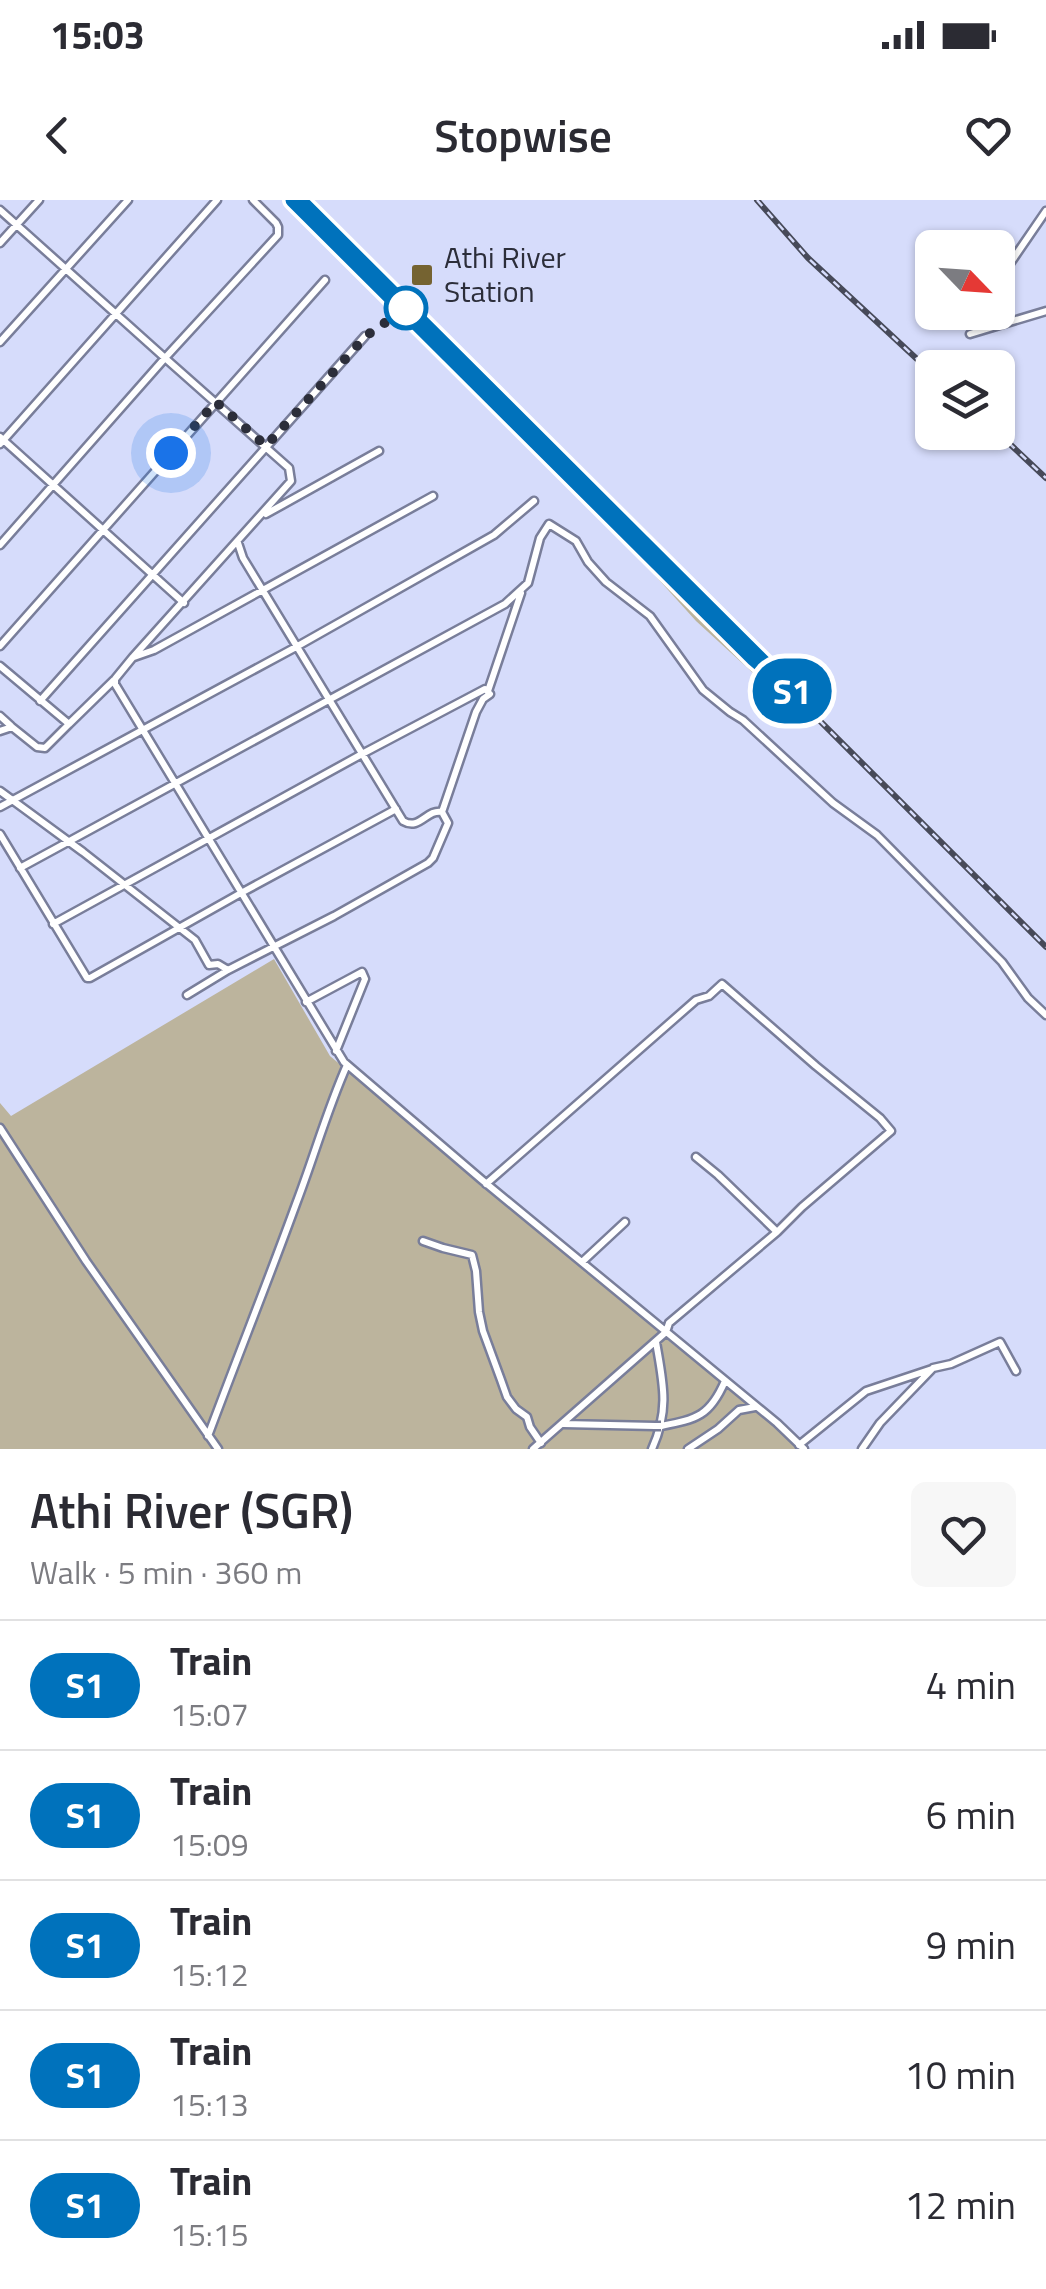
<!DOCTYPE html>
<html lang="en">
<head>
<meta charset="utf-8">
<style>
  body { margin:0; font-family:"Titillium Web",sans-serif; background:#f7f7f7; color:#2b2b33; height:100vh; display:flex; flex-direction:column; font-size:38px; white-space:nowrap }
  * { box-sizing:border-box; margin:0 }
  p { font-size:32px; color:#7c7c81 }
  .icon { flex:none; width:55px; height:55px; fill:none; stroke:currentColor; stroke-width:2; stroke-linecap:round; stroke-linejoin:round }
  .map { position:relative; height:1249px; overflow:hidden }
  .drawer { display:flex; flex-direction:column; background:#fff; flex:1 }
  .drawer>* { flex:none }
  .badge { padding:0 20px; border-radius:32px; font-size:35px; line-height:65px }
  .needle { width:65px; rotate:115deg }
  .fabs { position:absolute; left:915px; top:30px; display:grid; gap:20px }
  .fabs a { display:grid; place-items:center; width:100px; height:100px; border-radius:15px; background:#fff; box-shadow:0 2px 8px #0004; font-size:50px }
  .you { position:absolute; width:50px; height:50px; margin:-25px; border:8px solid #fff; border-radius:50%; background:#1a73e8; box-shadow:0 0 0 15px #1a73e833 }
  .map>.badge { position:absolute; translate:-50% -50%; box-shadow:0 0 0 5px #fff }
  .round { display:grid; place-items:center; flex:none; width:105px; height:105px; border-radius:15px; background:#f7f7f7 }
  .head { display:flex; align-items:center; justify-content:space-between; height:170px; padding:0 30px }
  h1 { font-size:48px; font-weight:600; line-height:75px }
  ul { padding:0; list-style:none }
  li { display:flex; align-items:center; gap:30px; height:130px; padding:0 30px; border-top:2px solid #e1e1e2 }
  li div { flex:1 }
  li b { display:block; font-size:38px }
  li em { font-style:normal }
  li .badge { min-width:110px; font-weight:700; text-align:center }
  .status { display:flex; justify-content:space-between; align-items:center; height:70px; padding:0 50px; background:#fff; direction:ltr }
  .status svg { height:28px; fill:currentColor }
  header { display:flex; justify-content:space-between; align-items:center; height:130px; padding:0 30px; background:#fff; font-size:45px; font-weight:600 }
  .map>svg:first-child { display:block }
  .green { fill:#bcb49d }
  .forest { fill:url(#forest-firs) }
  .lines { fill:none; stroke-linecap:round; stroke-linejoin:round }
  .minor-casing { stroke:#797e9a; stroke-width:11 }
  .minor { stroke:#fff; stroke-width:6 }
  .rail-casing { stroke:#474a59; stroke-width:6 }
  .rail { stroke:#d6dcfb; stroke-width:2.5; stroke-dasharray:8; stroke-linecap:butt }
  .minor-bridge-casing { stroke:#797e9a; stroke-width:11; stroke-linecap:butt }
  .minor-bridge { stroke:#fff; stroke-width:6 }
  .line-casing { stroke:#fff; stroke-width:22 }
  .line { stroke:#0072bc; stroke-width:15 }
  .walk { stroke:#2c2e3a; stroke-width:10; stroke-dasharray:0 18 }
  .poi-dot { fill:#756331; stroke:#d6dcfb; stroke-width:4 }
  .stop-dot { fill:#fff; stroke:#0072bc; stroke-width:5 }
  .labels { text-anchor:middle; stroke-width:8; stroke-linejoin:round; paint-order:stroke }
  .poi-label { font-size:30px; fill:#2c2e3a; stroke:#d6dcfb; text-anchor:start }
</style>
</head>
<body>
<div class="status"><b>15:03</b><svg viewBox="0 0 49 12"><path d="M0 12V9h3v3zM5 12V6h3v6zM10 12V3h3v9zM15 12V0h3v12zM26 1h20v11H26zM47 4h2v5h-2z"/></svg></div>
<header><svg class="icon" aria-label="back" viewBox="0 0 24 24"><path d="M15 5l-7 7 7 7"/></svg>Stopwise<svg class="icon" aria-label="heart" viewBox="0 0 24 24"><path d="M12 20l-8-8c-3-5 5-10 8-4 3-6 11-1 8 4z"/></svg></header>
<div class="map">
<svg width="1046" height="1249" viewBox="0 0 1046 1249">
  <defs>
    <pattern id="forest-firs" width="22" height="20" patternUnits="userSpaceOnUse" patternTransform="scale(2.5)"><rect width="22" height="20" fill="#bcb49d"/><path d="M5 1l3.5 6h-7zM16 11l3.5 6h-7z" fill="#999381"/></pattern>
  </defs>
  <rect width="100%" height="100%" fill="#d6dcfb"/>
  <path class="green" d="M274,759L330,856L674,1145L756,1206L802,1249H0V903L11,916Z"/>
  <path class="forest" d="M640,345L736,447L799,505L796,512L696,421L633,351Z"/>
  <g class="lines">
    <defs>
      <path id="minor" d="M253,0L276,23L278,27V35L165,158L289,268L291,281L133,457L115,479V484L344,862L482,980L777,1223L804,1249
        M0,10L165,158L0,345
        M0,43L39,0
        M998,81L1046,11
        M970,134L1046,111
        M0,142L128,0
        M0,237L184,403
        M0,244L217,0
        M266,314L379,251
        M0,446L325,80
        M134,457L154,450L433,296
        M0,466L69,524L114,480
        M488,491L521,393
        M40,501L365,136
        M0,516L11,526
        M0,531L12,527L37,547L45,548L69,524
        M0,591L83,652L195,740L209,765L218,764L228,770
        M0,607L296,447L494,335L534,301
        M0,634L87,778H90L241,693L396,609
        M20,668L505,404L528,383L540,338L549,324L576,341L588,362L606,382L650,416L703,490L730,512L743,520L833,603L877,635L1002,762L1028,798L1046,815
        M53,724L362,554L485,489L490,494L483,499L476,512L442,612
        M187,795L228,770L334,716L428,663L433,658L448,623L442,612C426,609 420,631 403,621L243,358L238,343
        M306,802L362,772L365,779L336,851
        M0,928L86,1061L218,1249
        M486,984L696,800L709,796L722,784L816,866L880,918L891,931L802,1007L777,1032
        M423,1041L443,1048L472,1055L476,1071L479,1112L483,1131L501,1180L507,1197L516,1209L527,1217L530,1227L541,1243
        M582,1062L625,1022
        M564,1224L655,1226
        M661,1226C697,1219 710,1216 725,1181
        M208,1236C237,1158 268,1081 296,1004C314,957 327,910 347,865
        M799,1245L866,1191L932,1169
        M533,1249L666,1132L669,1123L777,1032L718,975L696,957
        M652,1249C670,1209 663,1183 656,1142
        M688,1249L718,1229L739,1210L755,1207
        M862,1249L880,1223L933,1168L951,1164L1000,1142L1016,1171"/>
    </defs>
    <use href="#minor" class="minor-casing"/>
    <use href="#minor" class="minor"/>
    <defs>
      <path id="rail" d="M299,0L1046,747
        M757,0L808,58L932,173
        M997,232L1046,278"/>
    </defs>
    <use href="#rail" class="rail-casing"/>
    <use href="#rail" class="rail"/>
    <defs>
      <path id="minor-bridge" d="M655,1226H661"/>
    </defs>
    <use href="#minor-bridge" class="minor-bridge-casing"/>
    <use href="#minor-bridge" class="minor-bridge"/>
  </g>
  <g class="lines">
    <defs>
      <path id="line" d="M293,0L753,458L793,492L299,0"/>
    </defs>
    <use href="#line" class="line-casing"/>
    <use href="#line" class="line"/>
    <path class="walk" d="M171,253L216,202L266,246L366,136L406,108"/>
  </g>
  <rect class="poi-dot" x="410" y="63" width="24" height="24" rx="5"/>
  <circle class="stop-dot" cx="406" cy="108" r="20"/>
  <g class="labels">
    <g class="poi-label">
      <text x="444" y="68">Athi River<tspan x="444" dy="34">Station</tspan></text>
    </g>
  </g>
</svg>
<div class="fabs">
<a><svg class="needle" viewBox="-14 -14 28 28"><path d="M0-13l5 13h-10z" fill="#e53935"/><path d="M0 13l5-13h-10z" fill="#7c7c81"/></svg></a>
<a><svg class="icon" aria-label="layers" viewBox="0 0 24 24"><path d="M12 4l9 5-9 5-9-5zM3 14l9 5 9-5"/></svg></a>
</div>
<div class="you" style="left:171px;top:253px"></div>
<b class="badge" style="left:792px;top:491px;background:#0072bc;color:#fff">S1</b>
</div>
<section class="drawer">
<div class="head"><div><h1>Athi River (SGR)</h1><p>Walk · 5 min · 360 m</p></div><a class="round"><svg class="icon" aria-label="heart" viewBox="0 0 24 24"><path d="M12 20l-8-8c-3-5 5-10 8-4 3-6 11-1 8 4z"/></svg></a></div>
<ul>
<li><span class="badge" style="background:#0072bc;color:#fff">S1</span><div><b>Train</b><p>15:07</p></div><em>4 min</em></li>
<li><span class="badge" style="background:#0072bc;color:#fff">S1</span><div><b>Train</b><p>15:09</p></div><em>6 min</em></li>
<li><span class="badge" style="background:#0072bc;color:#fff">S1</span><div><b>Train</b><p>15:12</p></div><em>9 min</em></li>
<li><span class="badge" style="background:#0072bc;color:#fff">S1</span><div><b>Train</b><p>15:13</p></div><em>10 min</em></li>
<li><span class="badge" style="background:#0072bc;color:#fff">S1</span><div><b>Train</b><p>15:15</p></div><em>12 min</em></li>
</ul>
</section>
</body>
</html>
